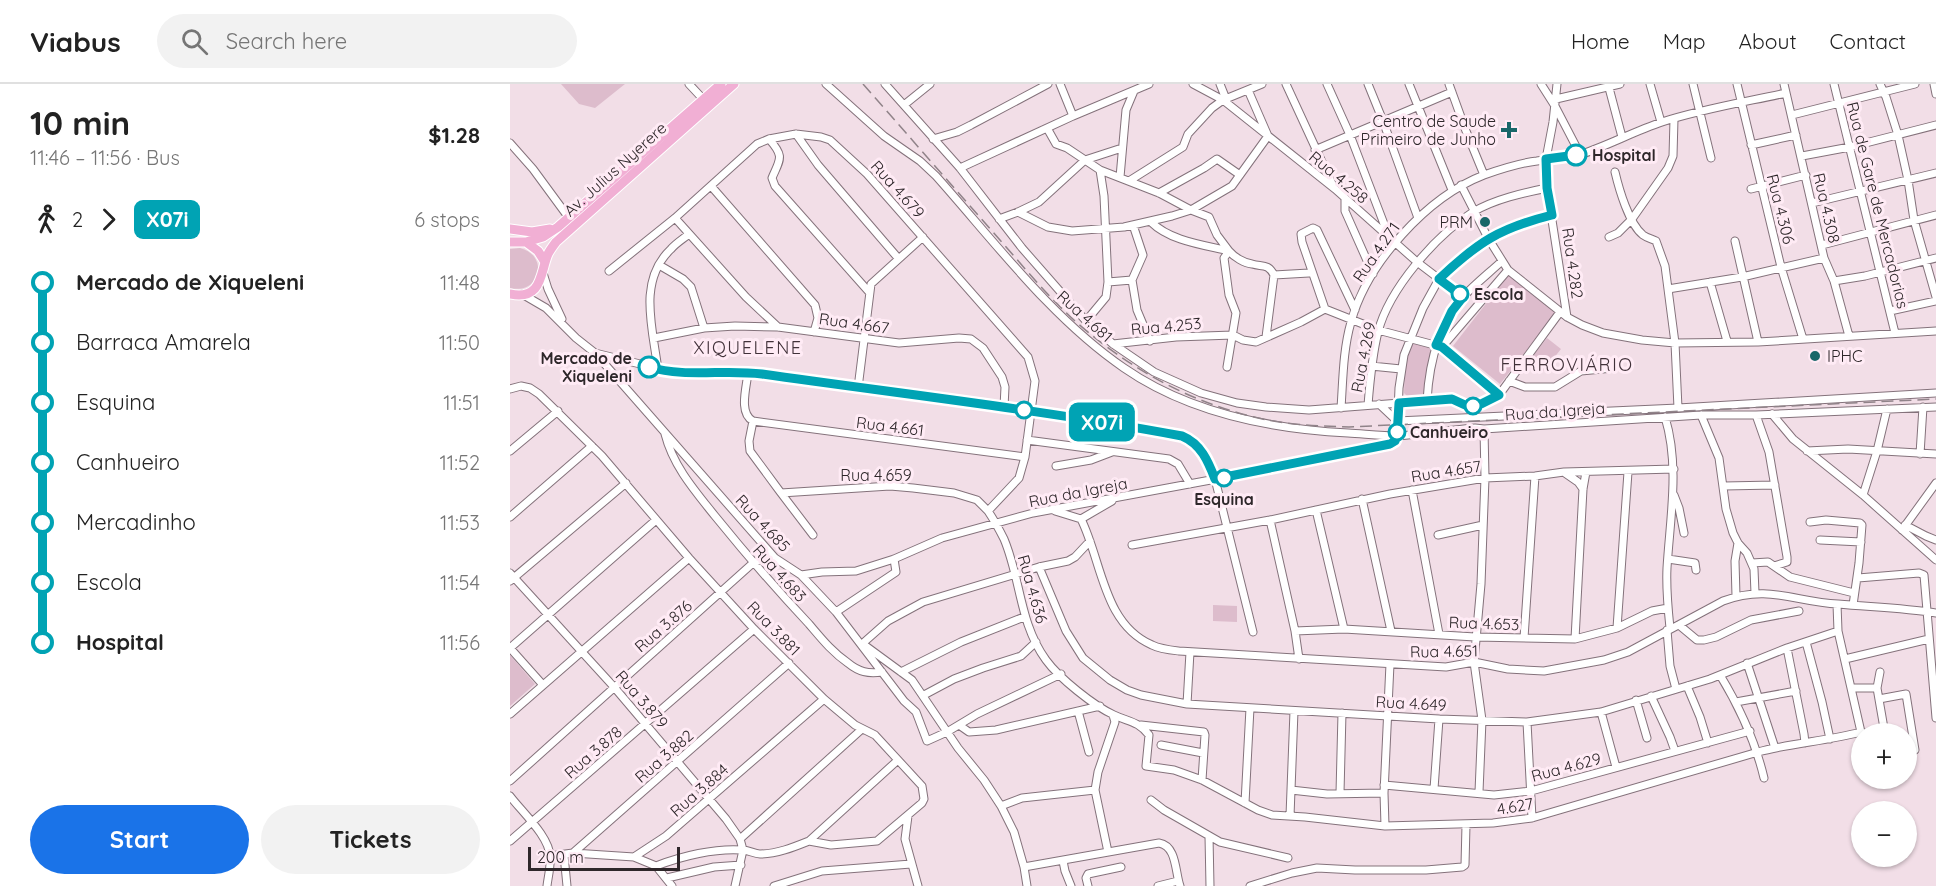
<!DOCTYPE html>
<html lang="en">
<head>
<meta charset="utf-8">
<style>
  body { margin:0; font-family:Quicksand,sans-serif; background:#f2f2f2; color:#222; height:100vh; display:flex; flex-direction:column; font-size:22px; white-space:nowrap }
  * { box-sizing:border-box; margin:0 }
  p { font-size:20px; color:#767676 }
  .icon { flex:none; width:33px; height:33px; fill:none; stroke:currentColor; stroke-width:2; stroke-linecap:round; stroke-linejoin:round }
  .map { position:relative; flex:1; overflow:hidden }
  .details { display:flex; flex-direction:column; background:#fff; width:510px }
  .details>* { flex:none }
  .badge { padding:0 12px; border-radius:9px; font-size:21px; line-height:39px }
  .fabs { position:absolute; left:1341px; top:639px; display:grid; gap:12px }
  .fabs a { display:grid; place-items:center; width:66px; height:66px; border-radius:50%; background:#fff; box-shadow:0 2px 4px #0004; font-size:30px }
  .scale { position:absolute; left:18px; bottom:15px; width:152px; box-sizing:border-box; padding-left:6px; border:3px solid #2e272a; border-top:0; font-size:16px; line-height:21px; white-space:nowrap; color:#2e272a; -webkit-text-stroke:4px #ffebf5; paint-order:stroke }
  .map>.badge { position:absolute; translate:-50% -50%; box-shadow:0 0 0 3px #fff }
  .legs { display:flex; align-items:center; gap:9px; height:66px; padding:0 30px; font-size:20px }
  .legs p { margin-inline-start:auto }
  .overview { display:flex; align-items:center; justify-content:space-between; height:102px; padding:0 30px }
  h1 { font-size:33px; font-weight:800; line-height:45px }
  .action { display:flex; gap:12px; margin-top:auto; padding:12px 30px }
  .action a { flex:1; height:69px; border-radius:36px; background:#1a73e8; color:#fff; font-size:24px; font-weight:800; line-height:69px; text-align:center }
  .action a+a { background:#f2f2f2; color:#222 }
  ul { padding:0 30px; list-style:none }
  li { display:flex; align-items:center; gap:21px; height:60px; font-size:22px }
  li i { display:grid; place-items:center; width:9px; height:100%; margin:0 8px; background:currentColor }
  li i::after { content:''; width:15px; height:15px; margin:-8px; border:4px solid; border-radius:50%; background:#fff }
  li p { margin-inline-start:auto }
  li:first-child i { background:linear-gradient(#0000 50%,currentColor 0) }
  li:last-child i { background:linear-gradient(currentColor 50%,#0000 0) }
  header { display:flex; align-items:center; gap:36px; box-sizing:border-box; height:84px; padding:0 30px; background:#fff; border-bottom:2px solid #e0e0e0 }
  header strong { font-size:28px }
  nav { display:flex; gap:33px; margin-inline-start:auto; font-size:21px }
  .search { width:420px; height:54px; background:#f2f2f2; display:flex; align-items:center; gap:15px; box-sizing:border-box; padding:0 21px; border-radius:33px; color:#767676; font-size:22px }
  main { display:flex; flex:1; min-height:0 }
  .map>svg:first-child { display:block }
  .green { fill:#ddbccc }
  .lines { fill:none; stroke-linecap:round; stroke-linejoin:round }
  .minor-casing { stroke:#84727b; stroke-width:9 }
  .major-casing { stroke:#fff; stroke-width:11 }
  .minor { stroke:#fff; stroke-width:7 }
  .major { stroke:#f1afd4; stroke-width:9 }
  .rail { stroke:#908389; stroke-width:1.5; stroke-dasharray:12 6; stroke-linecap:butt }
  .line-1-casing { stroke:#fff; stroke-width:14 }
  .line-1 { stroke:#00a3b4; stroke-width:9 }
  .poi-dot { fill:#196769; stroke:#ffebf5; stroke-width:2 }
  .stop-1-dot { fill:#fff; stroke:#00a3b4; stroke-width:3 }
  .labels { text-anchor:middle; stroke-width:6; stroke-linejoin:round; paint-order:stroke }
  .poi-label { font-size:16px; fill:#2e272a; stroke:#ffebf5; text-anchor:end }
  .stop-label { font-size:16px; font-weight:bold; fill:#2e272a; stroke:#ffebf5; text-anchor:start }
  .street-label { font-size:16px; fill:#2e272a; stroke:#ffebf5 }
  .neighbourhood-label { font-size:18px; letter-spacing:1.5px; fill:#413139; stroke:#ffebf5 }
</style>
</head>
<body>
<header>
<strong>Viabus</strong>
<div class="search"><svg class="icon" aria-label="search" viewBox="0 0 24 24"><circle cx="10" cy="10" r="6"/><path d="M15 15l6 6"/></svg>Search here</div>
<nav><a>Home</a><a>Map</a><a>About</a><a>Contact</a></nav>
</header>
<main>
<section class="details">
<div class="overview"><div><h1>10 min</h1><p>11:46 – 11:56 · Bus</p></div><b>$1.28</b></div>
<div class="legs"><svg class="icon" aria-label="walk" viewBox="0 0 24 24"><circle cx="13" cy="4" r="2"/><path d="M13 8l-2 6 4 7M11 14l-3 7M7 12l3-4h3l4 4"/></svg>2<svg class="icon" aria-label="forward" viewBox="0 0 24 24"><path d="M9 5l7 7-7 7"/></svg><b class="badge" style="background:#00a3b4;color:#fff">X07i</b><p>6 stops</p></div>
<ul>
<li><i style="color:#00a3b4"></i><b>Mercado de Xiqueleni</b><p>11:48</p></li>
<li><i style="color:#00a3b4"></i><span>Barraca Amarela</span><p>11:50</p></li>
<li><i style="color:#00a3b4"></i><span>Esquina</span><p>11:51</p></li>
<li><i style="color:#00a3b4"></i><span>Canhueiro</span><p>11:52</p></li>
<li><i style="color:#00a3b4"></i><span>Mercadinho</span><p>11:53</p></li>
<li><i style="color:#00a3b4"></i><span>Escola</span><p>11:54</p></li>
<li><i style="color:#00a3b4"></i><b>Hospital</b><p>11:56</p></li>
</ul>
<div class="action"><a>Start</a><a>Tickets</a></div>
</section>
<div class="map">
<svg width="1426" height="802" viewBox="0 0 1426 802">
  <rect width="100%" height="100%" fill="#f2dee7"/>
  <path class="green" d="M51,0H115L85,24L69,20Z
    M10,164C40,172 30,211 0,204V165Z
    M999,190L1047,228L990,300L943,262Z
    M1037,254L1051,265L1031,290L1017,279Z
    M903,257L921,262L920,265H922L916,309L912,313H898L894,309L895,283L900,259Z
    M703,521L727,522V538L703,537Z
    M0,571L25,600L0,622Z"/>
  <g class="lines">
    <defs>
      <path id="minor" d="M179,0L193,15
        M316,0L374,52L410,77L426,92C484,157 542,235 614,284C679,329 760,345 838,349C855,350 872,352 888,352C914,350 940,346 965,344L974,345L1191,331H1246L1426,323
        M375,0L450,84L512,164L576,237L603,260L644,288L691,309L727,319L756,323L799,326L942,315L955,321L963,322L971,320L989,311L1050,228
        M550,0L563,32
        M683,0L713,16L825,105L907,178L953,213
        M710,0L716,15
        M776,0L824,104
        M817,0L840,51L879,153
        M858,0L873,37L908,134
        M899,0L942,106
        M939,0L956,47L974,91
        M1031,0L1045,22L1070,70
        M1047,0L1043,38L1036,75L1037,104L1057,233
        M1098,0L1112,53
        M1140,0L1151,38
        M1183,0L1201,74
        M1227,0L1271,183L1293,255
        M1274,0L1314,174L1324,197L1339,252
        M1324,0L1385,249
        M1370,0L1376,13L1388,51L1398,96L1404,136L1426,213
        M1424,0L1426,10
        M1046,15L1110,0
        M394,21L420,0
        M1282,31L1405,0
        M537,44L546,60L557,64L590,86L649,109L681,126L699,133L707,151L719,167L714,174L719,211L726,229L717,283
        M286,50L308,81L388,174
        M259,55C275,73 270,75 262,94L265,102L359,208
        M423,55L447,48L461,41L538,0
        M0,59L23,85L59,134
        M1241,61L1286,51
        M805,66L942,8
        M1292,72L1340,63L1426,41
        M450,84L563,32L639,0
        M1105,88C1109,105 1119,140 1133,151C1137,154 1142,155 1146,157L1155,182L1165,259L1168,324
        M610,93L616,26L624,7
        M619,97L673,63L678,50L702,24L713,16L752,0
        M951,101L978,154L998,186L1057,233L1072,241L1093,249L1132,256L1165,259L1248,258L1426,247
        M201,102L305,221L308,234L304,248
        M1241,105L1296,91
        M649,109L694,84L707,75L730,91
        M835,115V127L863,190
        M1302,119L1426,89
        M508,128L538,143L562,147L614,143L662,132L681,126L722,102L758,52L738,6
        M165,134L236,213L268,243
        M489,135L508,128L529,118L575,76L612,64
        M641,138C660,157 694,161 719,167C724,173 734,179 742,180C752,183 758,179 764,191
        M623,141L633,171L622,196L627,226L640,257
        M1099,153L1108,149L1122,135L1158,84L1163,72L1164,35
        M1225,157L1248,258
        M1312,161L1426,131
        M149,181L173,195L181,203L194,244
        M99,187L165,134L247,60L259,55L286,50L311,53L320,56L357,90L518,273L525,297L515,373L509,394L478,427L467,416L444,409L403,404L380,402L271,409L240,367L239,357L243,337
        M33,189L38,205L52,235
        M764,191L799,189
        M1324,197L1355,192L1426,174
        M598,198L622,196
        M1200,198L1217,257
        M1158,205L1232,193L1314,174
        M12,210L36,224L66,254L85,269L265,474L291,491L326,528L394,617L406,628L417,657L437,648L467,630L551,590
        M815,225L792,158L791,150L803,144L807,146L845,226
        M1380,227L1426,217
        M576,237L596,213L598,198L594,112L590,86
        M756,253L764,191
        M144,254L194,244L225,242L268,243L389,259L449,254L461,255L473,264L492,293L495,303L494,323
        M603,260L666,253L723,251L733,256L746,258L791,238L815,225L868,246L932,263L989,311
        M932,263L998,186
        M85,269L167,289L238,288L494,323L672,352C691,360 698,377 705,395L743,548
        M861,282L891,285
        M148,286C143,245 127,197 161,165C166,159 173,155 179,150
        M238,288C237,302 228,329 243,337L515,373
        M999,297L1015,303H1045L1071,287L1103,284
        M348,304L361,200L413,153
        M0,305L11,302L20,304L29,310L92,372L179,474L244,545L314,615L345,641L365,651L412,702L414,715L412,719L367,757L321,761L299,757
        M917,317C919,280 928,241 954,212C965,200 979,189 992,177
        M869,320L887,337L1168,324L1426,309
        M858,321C860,296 862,272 868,248C879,205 926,151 963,128C985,115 1013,109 1037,104
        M831,324C833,295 833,266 841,238C857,179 917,113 974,91C991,85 1009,79 1027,77C1041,74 1057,74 1072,70C1099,61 1125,47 1152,38C1192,25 1235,18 1276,9
        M1262,330L1283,355L1353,411L1426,476
        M1191,331L1209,374L1216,425L1223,449L1228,459L1237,469L1244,485L1245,509
        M1246,331L1259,368L1277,473V478L1264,482
        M1155,333C1170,382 1160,434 1157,484C1156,504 1158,525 1160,544
        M155,350C163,382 185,407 205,432C235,469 266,505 299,540C311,554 322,568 338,579C349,588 358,590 372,588
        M517,356L659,375L668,380L680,400
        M0,367L48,327
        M1297,367L1338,365L1426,370
        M1410,370L1413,323
        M546,382L581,376L602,368
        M1055,389L1068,398L1073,405
        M1214,402L1265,401
        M902,406L929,550
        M271,409L303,451
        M1164,411L1169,424L1174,449
        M1353,411L1367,367L1377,325
        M852,415L881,547
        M806,426L834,545
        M478,427C484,436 489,445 494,455C511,495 509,539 536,576C549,594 584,622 604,631C619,638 628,637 639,651L636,682L664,686L692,696L748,726L762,731L795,733L875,742L983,739L1022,734L1248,668C1282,659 1317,657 1351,648
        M545,427L571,435
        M0,433L82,362
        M571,435C592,477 593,540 642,561C650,565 660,566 669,567L936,583L964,578L998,585L1034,587L1094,576L1118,568L1213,517C1258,500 1285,518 1328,520C1361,523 1394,524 1426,529
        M571,435L602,417
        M760,436L785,547L789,575
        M1300,438L1316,436L1350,439L1352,441L1349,479L1343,521
        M1395,441L1416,452L1426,456
        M1392,446L1426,399
        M928,451L973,441
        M1310,456L1351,458
        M622,461L760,436L880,410L975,394L1025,392L1054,388L1164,385
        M1158,475L1185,479L1186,486
        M1242,479L1258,478L1280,493L1344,509
        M529,483L556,547L573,574L600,596L617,606L631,611L677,620L929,635L1017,638L1091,628L1200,595L1277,564L1328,547
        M0,489L104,603L216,735L230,755L233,766L225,802
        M291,491L312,488L346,487L384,475L432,454L523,429L733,390L880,360L885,357L887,352L889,304L894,271L913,224L929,195L953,173L978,154L1004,141L1042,131
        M1348,494L1409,489L1414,491L1426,634
        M0,497L116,399
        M1226,512L1225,477L1228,459
        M1327,520L1328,547L1351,648L1358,650
        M326,528L386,488L384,475
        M1169,541L1187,556H1194L1206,553L1241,536L1289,527
        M1107,544L1118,388
        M1157,546L1160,582L1166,605
        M785,547L834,545L965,553L1065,555L1107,544L1142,527L1158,524
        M1014,554L1025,392
        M1065,555L1073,405L1076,388
        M1296,558L1312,618L1320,655
        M352,560L378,537L413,518L529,483L558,477L565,473L580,457
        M357,563L402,596L448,664L474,696L491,722L504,748L514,783L517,802
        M0,564L146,436
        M0,564L33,601
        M1277,564L1294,650L1295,659
        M1335,575L1419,555
        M1237,579L1265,664
        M391,588L451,558L514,533
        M1370,588L1367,604L1375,650
        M1210,591C1230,624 1245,656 1254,694
        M1177,602L1190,633L1198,659
        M1342,604H1367
        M414,611L444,595L473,584L511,572L526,558
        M1141,612L1160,653L1165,667
        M1369,615L1396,610L1405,666
        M1126,616L1137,654
        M1226,618L1286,607
        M677,620L680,568
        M568,627L579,668
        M1091,628L1106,683
        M0,630L179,474
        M1017,638L1022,734
        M449,641L459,648L486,646L590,622
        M631,641L694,648L695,651L692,696
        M651,661L693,669
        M0,697L243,479L254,475L265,474
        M874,701L984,711L1021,707L1240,647
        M924,705L929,635
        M781,706L817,710L874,709
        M969,708L972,636L964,578L971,500L975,394L974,345
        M830,709L832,629
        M0,712C12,728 40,753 40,773C41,782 38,793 37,802
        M641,716L654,726L710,758L778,774
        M735,719L740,624
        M491,722L512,714L585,706
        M398,732L395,755L408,802
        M780,732L784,627
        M875,742L874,709L880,580
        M699,752L700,802
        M230,755L352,645
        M0,757L244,545
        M598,768L585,706L588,688L605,638L603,631
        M63,769L124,773L146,782L162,802
        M54,771L57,802
        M40,772L63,769L279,579
        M124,773L156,752L314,615
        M553,777L555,787L561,802
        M146,782C172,772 205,764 232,766C239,766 244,770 250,770C267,770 284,763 299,757L388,676
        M514,783L649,759C667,762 665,788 670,802
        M157,794L204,783L231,781
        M264,802L312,787L401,780
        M578,802L576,794L578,790L611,783
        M648,802L668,797
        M740,802L782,789L807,784L845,786H916L952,783L955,781L956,741"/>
      <path id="major" d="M0,145L22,148L40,145
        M0,158H16L33,153L48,143L211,0
        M16,158L28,167L35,178
        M0,210C33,217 30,188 38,170C40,166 43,162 46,158L224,0"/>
    </defs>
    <use href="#minor" class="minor-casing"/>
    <use href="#major" class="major-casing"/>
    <use href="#minor" class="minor"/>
    <use href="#major" class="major"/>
    <path class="rail" d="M353,0C396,49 439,98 482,147C509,177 535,210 565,237C617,283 677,317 744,333C775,341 807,342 839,343L1426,315"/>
  </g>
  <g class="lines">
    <defs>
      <path id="line-1" d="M139,283C176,294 214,285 252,290C392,310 533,326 672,352C691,360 698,377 705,395L880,360L885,357L887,352L889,319L942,315L955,321L963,322L971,320L989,311L932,263L926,261L942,227L953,213L929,195C968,158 990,144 1042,131L1037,104L1036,75L1066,71"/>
    </defs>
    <use href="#line-1" class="line-1-casing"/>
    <use href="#line-1" class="line-1"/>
  </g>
  <g class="poi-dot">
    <path d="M996 37h6v6h6v6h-6v6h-6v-6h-6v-6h6z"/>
    <circle cx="975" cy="138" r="6"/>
    <circle cx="1305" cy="272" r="6"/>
  </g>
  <g class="stop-1-dot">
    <circle cx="1066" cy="71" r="10"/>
    <circle cx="950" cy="210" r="8"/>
    <circle cx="139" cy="283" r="10"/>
    <circle cx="963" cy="322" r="8"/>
    <circle cx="514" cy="326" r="8"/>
    <circle cx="887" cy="348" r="8"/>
    <circle cx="714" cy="394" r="8"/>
  </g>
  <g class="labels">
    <g class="poi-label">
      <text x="986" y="43">Centro de Saude<tspan x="986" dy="18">Primeiro de Junho</tspan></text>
      <text x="963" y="144">PRM</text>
      <text x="1317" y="278" text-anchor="start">IPHC</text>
    </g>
    <g class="stop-label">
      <text x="1082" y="77">Hospital</text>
      <text x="964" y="216">Escola</text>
      <text x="122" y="280" text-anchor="end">Mercado de<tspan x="122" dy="18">Xiqueleni</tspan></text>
      <text x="900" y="354">Canhueiro</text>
      <text x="714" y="421" text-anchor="middle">Esquina</text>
    </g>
    <g class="street-label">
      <text transform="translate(105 85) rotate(-42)" y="6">Av. Julius Nyerere</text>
      <text transform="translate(829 93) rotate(40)" y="6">Rua 4.258</text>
      <text transform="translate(388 105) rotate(48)" y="6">Rua 4.679</text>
      <text transform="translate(1368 121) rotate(76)" y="6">Rua de Gare de Mercadorias</text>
      <text transform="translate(1317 124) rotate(77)" y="6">Rua 4.308</text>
      <text transform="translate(1271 125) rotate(76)" y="6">Rua 4.306</text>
      <text transform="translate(866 168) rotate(-55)" y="6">Rua 4.271</text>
      <text transform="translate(1063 179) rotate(82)" y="6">Rua 4.282</text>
      <text transform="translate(575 232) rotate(42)" y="6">Rua 4.681</text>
      <text transform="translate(344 239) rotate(8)" y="6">Rua 4.667</text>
      <text transform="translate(656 242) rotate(-5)" y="6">Rua 4.253</text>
      <text transform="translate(853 273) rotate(-79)" y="6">Rua 4.269</text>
      <text transform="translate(1045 327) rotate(-4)" y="6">Rua da Igreja</text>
      <text transform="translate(380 342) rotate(7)" y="6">Rua 4.661</text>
      <text transform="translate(936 387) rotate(-9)" y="6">Rua 4.657</text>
      <text x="366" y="397">Rua 4.659</text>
      <text transform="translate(568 408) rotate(-11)" y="6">Rua da Igreja</text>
      <text transform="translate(253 439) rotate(47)" y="6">Rua 4.685</text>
      <text transform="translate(270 489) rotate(48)" y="6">Rua 4.683</text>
      <text transform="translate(523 505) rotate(74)" y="6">Rua 4.636</text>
      <text transform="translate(974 539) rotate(2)" y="6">Rua 4.653</text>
      <text transform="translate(153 542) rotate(-41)" y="6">Rua 3.876</text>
      <text transform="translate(264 544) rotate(46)" y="6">Rua 3.881</text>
      <text transform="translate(934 567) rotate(-1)" y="6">Rua 4.651</text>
      <text transform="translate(132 615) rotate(49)" y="6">Rua 3.879</text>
      <text transform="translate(901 619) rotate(3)" y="6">Rua 4.649</text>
      <text transform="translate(83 668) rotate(-41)" y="6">Rua 3.878</text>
      <text transform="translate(154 672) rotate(-41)" y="6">Rua 3.882</text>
      <text transform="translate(1056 683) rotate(-15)" y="6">Rua 4.629</text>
      <text transform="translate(189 706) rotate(-41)" y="6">Rua 3.884</text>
      <text transform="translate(1005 722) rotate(-10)" y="6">4.627</text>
    </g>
    <g class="neighbourhood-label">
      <text x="238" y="270">XIQUELENE</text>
      <text x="1057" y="287">FERROVIÁRIO</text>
    </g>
  </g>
</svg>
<div class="fabs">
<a>+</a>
<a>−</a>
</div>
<div class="scale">200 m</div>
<b class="badge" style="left:592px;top:338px;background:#00a3b4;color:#fff">X07i</b>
</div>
</main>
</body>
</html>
